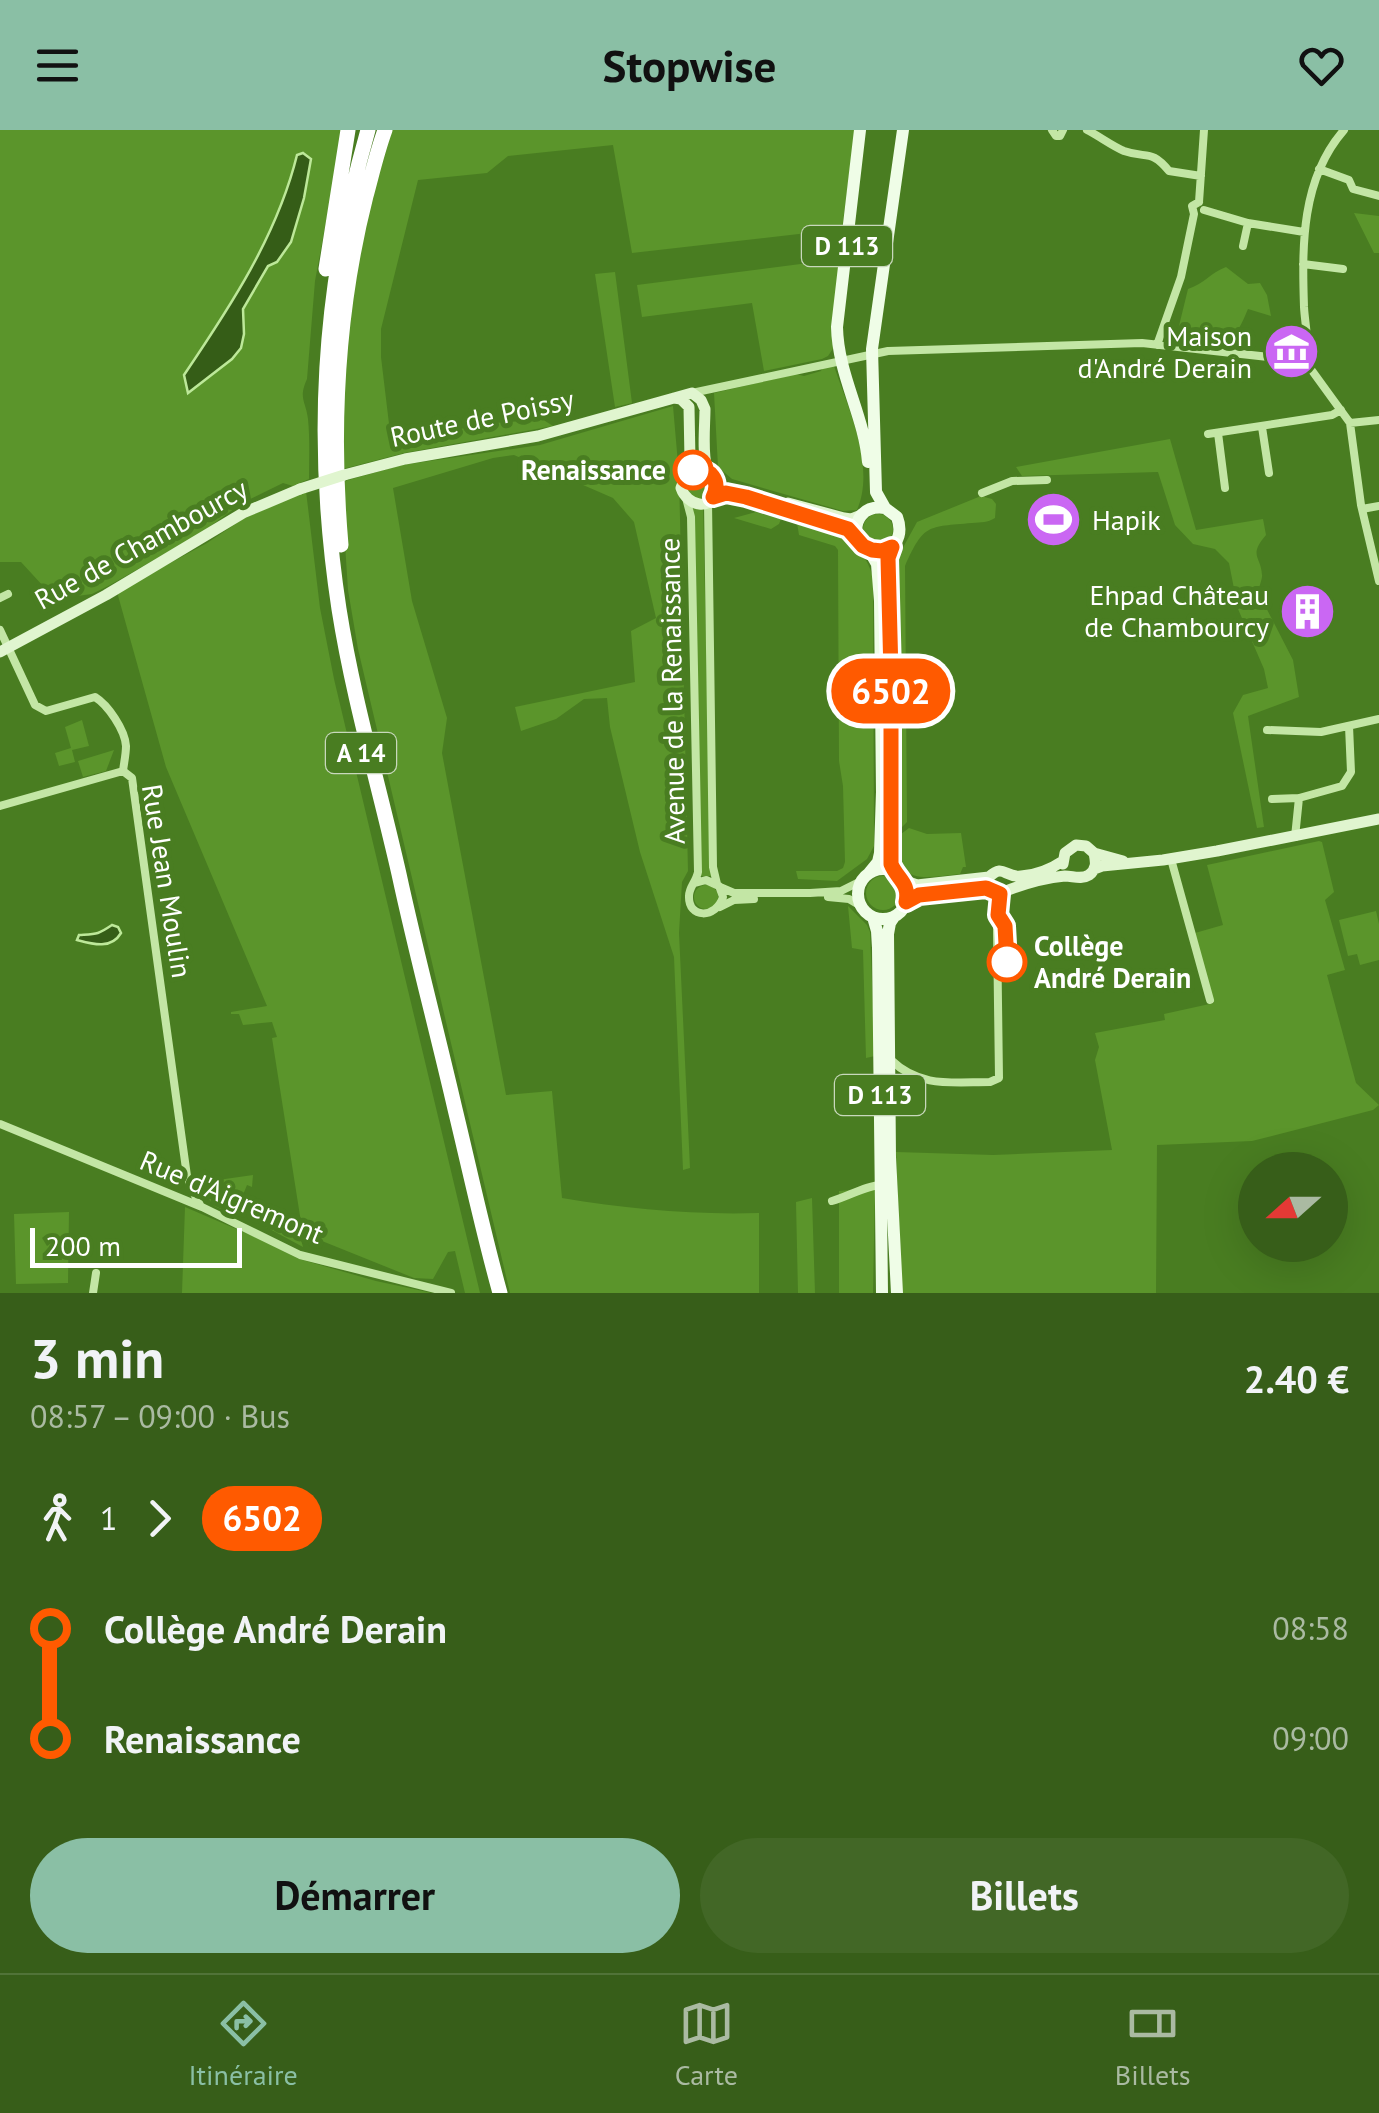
<!DOCTYPE html>
<html lang="fr">
<head>
<meta charset="utf-8">
<style>
  body { margin:0; font-family:"PT Sans",sans-serif; background:#426726; color:#f1f3f6; height:100vh; display:flex; flex-direction:column; font-size:38px; white-space:nowrap }
  * { box-sizing:border-box; margin:0 }
  p { font-size:32px; color:#aabaa2 }
  .icon { flex:none; width:55px; height:55px; fill:none; stroke:currentColor; stroke-width:2; stroke-linecap:round; stroke-linejoin:round }
  .map { position:relative; height:1163px; overflow:hidden }
  .details { display:flex; flex-direction:column; background:#375e19; flex:1 }
  .details>* { flex:none }
  .badge { padding:0 20px; border-radius:32px; font-size:35px; line-height:65px }
  .needle { width:65px; rotate:249deg }
  .fabs { position:absolute; left:1238px; top:1022px; display:grid; gap:20px }
  .fabs a { display:grid; place-items:center; width:110px; height:110px; border-radius:50%; background:#375e19; box-shadow:0 10px 40px #0002; font-size:50px }
  .scale { position:absolute; left:30px; bottom:25px; width:212px; box-sizing:border-box; padding-left:10px; border:5px solid #fff; border-top:0; font-size:28px; line-height:35px; white-space:nowrap; color:#fff; -webkit-text-stroke:8px #497d21; paint-order:stroke }
  .map>.badge { position:absolute; translate:-50% -50%; box-shadow:0 0 0 5px #fff }
  .legs { display:flex; align-items:center; gap:15px; height:110px; padding:0 30px; font-size:32px }
  .legs p { margin-inline-start:auto }
  .summary { display:flex; align-items:center; justify-content:space-between; height:170px; padding:0 30px }
  h1 { font-size:55px; font-weight:700; line-height:75px }
  .button { display:flex; gap:20px; margin-top:auto; padding:20px 30px }
  .button a { flex:1; height:115px; border-radius:60px; background:#8abfa5; color:#111; font-size:40px; font-weight:700; line-height:115px; text-align:center }
  .button a+a { background:#426726; color:#f1f3f6 }
  ul { padding:0 30px; list-style:none }
  li { display:flex; align-items:center; gap:35px; height:110px; font-size:38px }
  li i { display:grid; place-items:center; width:15px; height:100%; margin:0 12px; background:currentColor }
  li i::after { content:''; width:25px; height:25px; margin:-12px; border:8px solid; border-radius:50%; background:#375e19 }
  li p { margin-inline-start:auto }
  li:first-child i { background:linear-gradient(#0000 50%,currentColor 0) }
  li:last-child i { background:linear-gradient(currentColor 50%,#0000 0) }
  header { display:flex; justify-content:space-between; align-items:center; height:130px; padding:0 30px; background:#8abfa5; color:#111; font-size:45px; font-weight:700 }
  .menu { display:flex; justify-content:space-around; align-items:center; height:140px; border-top:2px solid #517338; background:#375e19; font-size:28px; color:#aabaa2 }
  .menu a { display:grid; justify-items:center; gap:5px }
  .menu .on { color:#8abfa5 }
  .map>svg:first-child { display:block }
  .green { fill:#5b952b }
  .water { fill:#355d17; stroke:#bde899; stroke-width:2.5 }
  .lines { fill:none; stroke-linecap:round; stroke-linejoin:round }
  .street { stroke:#c3e6a5; stroke-width:8 }
  .secondary { stroke:#e0f5cf; stroke-width:11 }
  .primary { stroke:#effde7; stroke-width:12 }
  .highway { stroke:#fff; stroke-width:15 }
  .secondary-bridge { stroke:#e0f5cf; stroke-width:11 }
  .line-1-casing { stroke:#fff; stroke-width:22 }
  .line-1 { stroke:#ff5a00; stroke-width:15 }
  .stop-1-dot { fill:#fff; stroke:#ff5a00; stroke-width:5 }
  .labels { text-anchor:middle; stroke-width:10; stroke-linejoin:round; paint-order:stroke }
  .shield { fill:#497d21; stroke:#c8d8bc; stroke-width:2.5 }
  .shield-label { font-size:25px; font-weight:bold; fill:#fff }
  .poi-label { font-size:28px; fill:#fff; stroke:#497d21; text-anchor:end }
  .street-label { font-size:28px; fill:#fff; stroke:#497d21 }
  .stop-label { font-size:28px; font-weight:bold; fill:#fff; stroke:#497d21; text-anchor:end }
</style>
</head>
<body>
<header><svg class="icon" aria-label="menu" viewBox="0 0 24 24"><path d="M4 6h16M4 12h16M4 18h16"/></svg>Stopwise<svg class="icon" aria-label="heart" viewBox="0 0 24 24"><path d="M12 20l-8-8c-3-5 5-10 8-4 3-6 11-1 8 4z"/></svg></header>
<div class="map">
<svg width="1379" height="1163" viewBox="0 0 1379 1163">
  <rect width="100%" height="100%" fill="#497d21"/>
  <path class="green" d="M0,0H343L315,151L307,249C298,269 306,271 308,289C310,309 309,329 309,349L293,356L283,353L242,373L201,403L110,455L92,464L55,469L21,432H0Z
    M387,0H855L842,99L632,123L613,15L508,26L487,43L418,50L381,199V227L390,302L403,309L494,293L523,291L531,282L553,296L404,323L339,340V296L357,122Z
    M1354,83L1379,86V123H1374Z
    M839,129L834,217L828,226L822,229L764,241L752,173L642,187L637,155Z
    M1226,137L1248,154L1260,153L1267,165L1271,186L1248,179C1244,188 1239,202 1231,207C1215,218 1190,211 1178,200L1188,159C1204,154 1210,143 1226,137Z
    M615,142L632,273L615,277L595,144Z
    M834,236C848,278 876,336 857,380L843,381L732,349L718,337L714,263L796,244L804,246L821,241L823,237Z
    M673,276L679,345L688,741L682,752L679,803L690,1038L683,1040L674,827L640,722L610,597L607,568L584,569L556,589L521,601L515,577L635,552L631,501L656,488L634,392L613,368L514,325L493,328L393,358L412,471L447,588L442,623L506,965L552,961L562,1068C628,1079 692,1085 759,1083V1163H510L358,519L348,460L341,352L402,335L540,315Z
    M1170,309L1196,400L1263,389L1266,405C1248,426 1261,426 1262,445C1263,447 1258,460 1258,462L1293,530L1299,567L1248,586L1264,697L1257,698L1233,583L1243,565L1268,558L1264,539L1238,479L1229,433L1215,419L1193,414L1175,395L1158,342L1022,346L1016,337Z
    M687 357a12 12 0 1 1 24 0a12 12 0 1 1-24 0Z
    M306,361L320,478L334,549L480,1163H465L455,1121L448,1122L433,1149L414,1148L322,1111C313,1113 309,1112 303,1105L272,908L277,907L272,892L243,895L239,884H231V882L267,876L166,637L117,462L207,413L243,389Z
    M981,366L992,369L996,374L995,388C987,393 982,392 972,393C927,397 924,394 905,436L907,692L898,701L894,434L917,392Z
    M693,374H703L711,746H701Z
    M756,382L781,389L779,394L771,399L734,388Z
    M863 399a15 15 0 1 1 30 0a15 15 0 1 1-30 0Z
    M797,393C833,404 861,406 873,447L874,716L867,729L837,751L798,749L796,741H837L843,738L845,732L843,656L839,631L838,420L835,416L799,405Z
    M82,590L89,616L72,620L75,632L59,636L55,623L71,618L65,597Z
    M114,620L106,641L83,647L78,631Z
    M909,698L927,704L961,703L966,737H963L960,744C922,748 897,756 897,707Z
    M1319,711L1322,712L1334,762L1325,770L1345,840L1327,845L1356,953L1379,975L1373,980L1252,1011L1157,1015L1156,1163H902L896,1022L993,1025L1112,1020L1095,930L1099,917L1095,903L1165,890L1164,884L1214,873L1195,803L1223,795L1207,735Z
    M866 763a17 17 0 1 1 34 0a17 17 0 1 1-34 0Z
    M694 767a12 12 0 1 1 24 0a12 12 0 1 1-24 0Z
    M848,776L867,795L870,802L875,926L866,928L863,820L852,818Z
    M1376,781L1379,794V830L1360,835L1357,824L1348,826L1339,790Z
    M253,1045L252,1057L247,1055L240,1072L245,1075L242,1082L235,1085L214,1076L197,1053Z
    M875,1058L873,1163H839V1061Z
    M812,1068L815,1163H798L796,1072Z
    M185,1077L255,1107L299,1129L376,1151L432,1163H182Z
    M69,1082L68,1153L16,1154L14,1084Z
    M294,1084L303,1117L266,1097H282Z"/>
  <path class="water" d="M303,23L311,29L304,68L291,112L277,132L268,136L243,179L244,204L241,218L232,229L188,263L184,245C230,177 277,106 297,25Z
    M112,795L118,797L121,803C111,820 92,814 77,810L79,805C97,804 97,805 112,795Z"/>
  <g class="lines">
    <path class="street" d="M1052,0L1056,6H1060L1063,0
      M1087,0C1099,6 1112,16 1124,21C1147,29 1151,19 1169,41L1201,46
      M1344,0C1301,49 1302,116 1304,177C1305,195 1310,214 1305,231L1350,293L1361,375L1379,451
      M1319,39L1349,50L1353,59L1379,66
      M1199,72L1204,0
      M1204,80L1248,93L1304,102
      M1243,116L1248,93
      M1303,134L1343,139
      M1157,215L1181,147L1194,84L1192,76L1199,72
      M692,263L888,221L1142,213L1305,231
      M1350,293L1379,290
      M1262,297L1269,343
      M1218,303L1225,358
      M1208,304L1332,285L1341,280
      M982,363L1012,351L1047,350
      M686,368L691,387L698,742C696,752 689,757 689,766C688,789 716,789 723,767L719,756L706,750L695,753
      M708,372L713,737L717,754
      M1362,379L1379,376
      M0,468L8,464
      M0,500L35,575L46,581L95,567C108,575 125,600 126,616C126,624 124,633 123,641
      M1267,600L1321,602L1379,589
      M123,641L132,648L187,1046L192,1060L200,1075
      M1272,669L1299,668L1342,656L1351,642L1349,596
      M0,676L123,641
      M1295,707L1299,668
      M1171,729L1210,870
      M720,757L734,763H810L841,761L861,751
      M828,767L849,769L861,776
      M720,777L734,770L754,769
      M891,930C920,958 952,952 990,952L999,948L997,798L999,764
      M861,954L880,953
      M0,994L202,1077L300,1125L451,1163
      M832,1071C849,1066 867,1055 882,1055
      M93,1163L96,1143"/>
    <path class="secondary" d="M674,268L681,269L689,277L690,330L688,343
      M344,345L405,329L538,306L692,263L701,270L705,279C705,294 702,324 707,338C710,346 718,349 716,360C712,382 687,376 681,358L686,345L696,339L709,342
      M713,367L726,363L736,364L846,398L858,409
      M788,373L844,388L851,389L861,385
      M0,522L106,465L243,383L300,359
      M1063,734L1065,723L1076,715L1086,716L1094,723L1123,731
      M1094,739L1102,736L1163,730L1217,721L1379,689
      M903,750L917,755L989,747C1004,733 1004,748 1021,746C1036,745 1051,739 1063,731
      M906,772L919,765L986,758L1001,763C1020,755 1044,748 1065,746C1073,746 1081,750 1089,745C1097,739 1096,732 1094,723"/>
    <path class="primary" d="M860,0L837,197C838,245 864,285 868,332
      M885,378C864,375 852,390 858,409C879,434 908,416 897,387L885,378L876,362L872,219L903,0
      M892,417L887,429C890,505 891,580 892,656C892,683 883,717 894,742
      M858 764a25 25 0 1 1 50 0a25 25 0 1 1-50 0Z
      M869,743L878,732L880,723L882,662L880,471L877,434L869,420
      M873,787L877,801L878,818L882,1163
      M894,787L890,793L888,804L890,1027L897,1163"/>
    <path class="highway" d="M368,0C322,160 314,315 339,479C353,568 379,656 399,744C416,823 437,901 455,979C470,1041 483,1102 500,1163
      M326,139L348,0
      M341,415C331,299 337,180 366,66C372,44 377,22 385,0"/>
    <path class="secondary-bridge" d="M300,359L344,345"/>
  </g>
  <g class="lines">
    <defs>
      <path id="line-1" d="M693,340C711,337 721,351 713,367L726,363L746,367L848,399L863,416L872,420L882,421L892,417L888,428L891,544V734C897,749 910,753 906,772L919,765L986,758L1000,764L998,785L1005,796L1007,832"/>
    </defs>
    <use href="#line-1" class="line-1-casing"/>
    <use href="#line-1" class="line-1"/>
  </g>
  <defs>
    <symbol id="museum-disc" viewBox="-11 -11 22 22"><circle r="9.5" fill="#ca67f3" stroke="#497d21"/><path d="M0-6L6-3V-2H-6V-3ZM-5-1h2V3h-2ZM-1-1h2V3h-2ZM3-1h2V3H3ZM-6 4H6V6H-6Z" fill="#fff"/></symbol>
    <symbol id="stadium-disc" viewBox="-11 -11 22 22"><circle r="9.5" fill="#ca67f3" stroke="#497d21"/><path d="M0-5a6.5 5 0 1 0 0 10a6.5 5 0 1 0 0-10ZM-3.5-1.8h7v3.6h-7Z" fill="#fff"/></symbol>
    <symbol id="building-disc" viewBox="-11 -11 22 22"><circle r="9.5" fill="#ca67f3" stroke="#497d21"/><path d="M-4-6H4V6H1V3H-1V6H-4ZM-2.5-4.3h1.7v1.8h-1.7ZM.8-4.3h1.7v1.8H.8ZM-2.5-1h1.7V.8h-1.7ZM.8-1h1.7V.8H.8Z" fill="#fff"/></symbol>
  </defs>
  <g fill-rule="evenodd">
    <use href="#museum-disc" x="1260" y="190" width="63" height="63"/>
    <use href="#stadium-disc" x="1022" y="358" width="63" height="63"/>
    <use href="#building-disc" x="1276" y="450" width="63" height="63"/>
  </g>
  <g class="stop-1-dot">
    <circle cx="693" cy="340" r="18"/>
    <circle cx="1007" cy="832" r="18"/>
  </g>
  <g class="labels">
    <g class="shield">
      <rect x="802" y="96" width="90" height="40" rx="8"/>
      <rect x="326" y="603" width="70" height="40" rx="8"/>
      <rect x="835" y="945" width="90" height="40" rx="8"/>
    </g>
    <g class="shield-label">
      <text x="847" y="125">D 113</text>
      <text x="361" y="632">A 14</text>
      <text x="880" y="974">D 113</text>
    </g>
    <g class="poi-label">
      <text x="1252" y="216">Maison<tspan x="1252" dy="32">d'André Derain</tspan></text>
      <text x="1092" y="400" text-anchor="start">Hapik</text>
      <text x="1269" y="475">Ehpad Château<tspan x="1269" dy="32">de Chambourcy</tspan></text>
    </g>
    <g class="street-label">
      <text transform="translate(482 288) rotate(-12)" y="10">Route de Poissy</text>
      <text transform="translate(141 414) rotate(-29)" y="10">Rue de Chambourcy</text>
      <text transform="translate(672 561) rotate(-91)" y="10">Avenue de la Renaissance</text>
      <text transform="translate(167 751) rotate(81)" y="10">Rue Jean Moulin</text>
      <text transform="translate(232 1067) rotate(23)" y="10">Rue d'Aigremont</text>
    </g>
    <g class="stop-label">
      <text x="666" y="350">Renaissance</text>
      <text x="1034" y="826" text-anchor="start">Collège<tspan x="1034" dy="32">André Derain</tspan></text>
    </g>
  </g>
</svg>
<div class="fabs">
<a><svg class="needle" viewBox="-14 -14 28 28"><path d="M0-13l5 13h-10z" fill="#e53935"/><path d="M0 13l5-13h-10z" fill="#aabaa2"/></svg></a>
</div>
<div class="scale">200 m</div>
<b class="badge" style="left:891px;top:561px;background:#ff5a00;color:#fff">6502</b>
</div>
<section class="details">
<div class="summary"><div><h1>3 min</h1><p>08:57 – 09:00 · Bus</p></div><b>2.40 €</b></div>
<div class="legs"><svg class="icon" aria-label="walk" viewBox="0 0 24 24"><circle cx="13" cy="4" r="2"/><path d="M13 8l-2 6 4 7M11 14l-3 7M7 12l3-4h3l4 4"/></svg>1<svg class="icon" aria-label="forward" viewBox="0 0 24 24"><path d="M9 5l7 7-7 7"/></svg><b class="badge" style="background:#ff5a00;color:#fff">6502</b></div>
<ul>
<li><i style="color:#ff5a00"></i><b>Collège André Derain</b><p>08:58</p></li>
<li><i style="color:#ff5a00"></i><b>Renaissance</b><p>09:00</p></li>
</ul>
<div class="button"><a>Démarrer</a><a>Billets</a></div>
</section>
<nav class="menu">
<a class="on"><svg class="icon" aria-label="directions" viewBox="0 0 24 24"><path d="M12 3l9 9-9 9-9-9zM9 14v-3h6M13 9l2 2-2 2"/></svg>Itinéraire</a>
<a><svg class="icon" aria-label="map" viewBox="0 0 24 24"><path d="M3 6l6-2 6 2 6-2v14l-6 2-6-2-6 2zM9 4v14M15 6v14"/></svg>Carte</a>
<a><svg class="icon" aria-label="tickets" viewBox="0 0 24 24"><path d="M3 7h18v10H3zM15 7v10"/></svg>Billets</a>
</nav>
</body>
</html>
